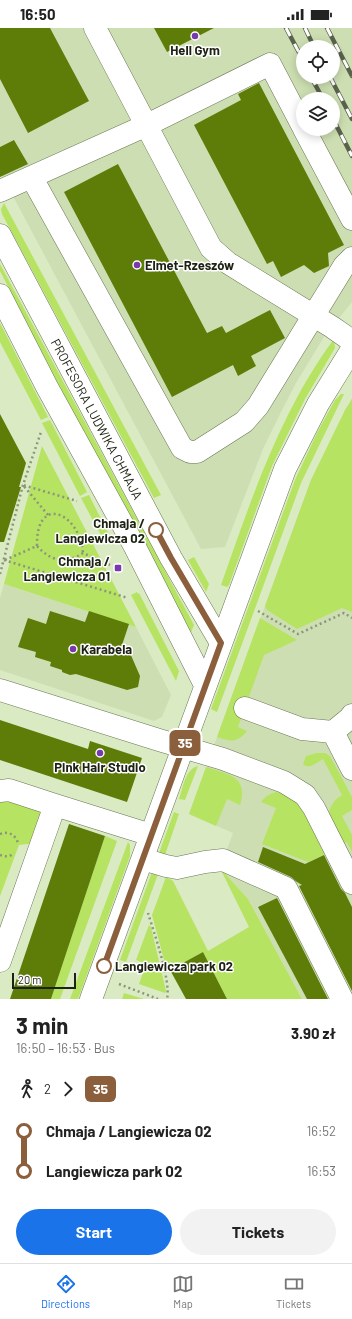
<!DOCTYPE html>
<html lang="en">
<head>
<meta charset="utf-8">
<style>
  body { margin:0; font-family:Barlow,sans-serif; background:#f2f2f2; color:#222; height:100vh; display:flex; flex-direction:column; font-size:15px; white-space:nowrap }
  * { box-sizing:border-box; margin:0 }
  p { font-size:13px; color:#767676 }
  .icon { flex:none; width:22px; height:22px; fill:none; stroke:currentColor; stroke-width:2; stroke-linecap:round; stroke-linejoin:round }
  .map { position:relative; height:971px; overflow:hidden }
  .side { display:flex; flex-direction:column; background:#fff; flex:1 }
  .side>* { flex:none }
  .badge { padding:0 8px; border-radius:6px; font-size:14px; line-height:26px }
  .tools { position:absolute; left:296px; top:12px; display:grid; gap:8px }
  .tools a { display:grid; place-items:center; width:44px; height:44px; border-radius:50%; background:#fff; box-shadow:0 2px 10px #0003; font-size:20px }
  .scale { position:absolute; left:12px; bottom:10px; width:64px; box-sizing:border-box; padding-left:4px; border:2px solid #1d2214; border-top:0; font-size:11px; line-height:14px; white-space:nowrap; color:#1d2214; -webkit-text-stroke:3px #fff; paint-order:stroke }
  .map>.badge { position:absolute; translate:-50% -50%; box-shadow:0 0 0 2px #fff }
  .legs { display:flex; align-items:center; gap:6px; height:44px; padding:0 16px; font-size:13px }
  .legs p { margin-inline-start:auto }
  .summary { display:flex; align-items:center; justify-content:space-between; height:68px; padding:0 16px }
  h1 { font-size:22px; font-weight:700; line-height:30px }
  .action { display:flex; gap:8px; margin-top:auto; padding:8px 16px }
  .action a { flex:1; height:46px; border-radius:24px; background:#1a73e8; color:#fff; font-size:16px; font-weight:700; line-height:46px; text-align:center }
  .action a+a { background:#f2f2f2; color:#222 }
  ul { padding:0 16px; list-style:none }
  li { display:flex; align-items:center; gap:14px; height:40px; font-size:15px }
  li i { display:grid; place-items:center; width:6px; height:100%; margin:0 5px; background:currentColor }
  li i::after { content:''; width:10px; height:10px; margin:-5px; border:3px solid; border-radius:50%; background:#fff }
  li p { margin-inline-start:auto }
  li:first-child i { background:linear-gradient(#0000 50%,currentColor 0) }
  li:last-child i { background:linear-gradient(currentColor 50%,#0000 0) }
  .status { display:flex; justify-content:space-between; align-items:center; height:28px; padding:0 20px; background:#fff; direction:ltr }
  .status svg { height:11px; fill:currentColor }
  .tabs { display:flex; justify-content:space-around; align-items:center; height:56px; border-top:1px solid #e0e0e0; background:#fff; font-size:11px; color:#767676 }
  .tabs a { display:grid; justify-items:center; gap:2px }
  .tabs .on { color:#1a73e8 }
  .map>svg:first-child { display:block }
  .built { fill:#cddfb2; fill-rule:evenodd }
  .green { fill:#b6e361 }
  .building { fill:#5d7c08 }
  .lines { fill:none; stroke-linecap:round; stroke-linejoin:round }
  .minor-casing { stroke:#697654; stroke-width:23 }
  .path { stroke:#8b977a; stroke-width:2.5; stroke-dasharray:2 3; stroke-linecap:butt }
  .minor { stroke:#fff; stroke-width:22 }
  .rail-casing { stroke:#5a624c; stroke-width:4.5 }
  .rail { stroke:#fff; stroke-width:3; stroke-dasharray:9; stroke-linecap:butt }
  .line-1-casing { stroke:#fff; stroke-width:9 }
  .line-1 { stroke:#8b5e3c; stroke-width:6 }
  .poi-dot { fill:#7839ae; stroke:#fff; stroke-width:1.5 }
  .stop-1-dot { fill:#fff; stroke:#8b5e3c; stroke-width:2 }
  .labels { text-anchor:middle; stroke-width:3; stroke-linejoin:round; paint-order:stroke }
  .poi-label { font-size:13px; font-weight:bold; fill:#1d2214; stroke:#fff }
  .street-label { font-size:13px; fill:#1d2214; stroke:#fff }
  .stop-label { font-size:13px; font-weight:bold; fill:#1d2214; stroke:#fff; text-anchor:end }
</style>
</head>
<body>
<div class="status"><b>16:50</b><svg viewBox="0 0 49 12"><path d="M0 12V9h3v3zM5 12V6h3v6zM10 12V3h3v9zM15 12V0h3v12zM26 1h20v11H26zM47 4h2v5h-2z"/></svg></div>
<div class="map">
<svg width="352" height="971" viewBox="0 0 352 971">
  <rect width="100%" height="100%" fill="#daeac3"/>
  <path class="built" d="M0,0H352V274L324,309L296,355L281,384L263,421L225,519L201,521L15,172L0,145ZM303,19H333V49H303ZM303,71H333V101H303Z
    M352,370V971H302L248,871L220,840L233,805L189,786L311,452Z
    M4,556L136,599L171,667L162,689L154,693L0,642V570Z"/>
  <path class="green" d="M4,175L161,467L154,470L2,186L1,181Z
    M0,236L194,597L189,609L0,243Z
    M0,295L48,389L41,392L0,314Z
    M334,311L335,320L305,371L272,438L229,557L227,559L221,557C251,472 280,384 334,311Z
    M341,366H344L301,455L217,684L211,681L295,452L317,405L335,372Z
    M352,371V584L342,580L297,601L267,582L265,578L311,452L345,382Z
    M50,392L87,464L80,468L42,395Z
    M42,418L136,599L4,556Z
    M89,467L108,505L107,506L109,510L104,513L81,470Z
    M194,529L209,556L206,564L188,532Z
    M137,564L138,566L139,565L179,643L176,653L131,567Z
    M260,590L297,612L264,627L238,699L247,703C237,715 231,714 217,709Z
    M317,725H325L330,728L352,769V782L342,788L352,807V824L347,814L343,817L328,786C331,777 334,772 342,767L323,731C316,735 309,742 303,736L306,728Z
    M198,738L185,772L179,771C183,760 185,741 198,738Z
    M206,739C227,746 249,748 240,777L227,771L216,798L189,786Z
    M276,764L294,770L301,779L325,826L308,834L262,816L276,780L261,774C265,768 270,766 276,764Z
    M10,770L39,781L42,790L36,815L19,817L0,868V773Z
    M174,784L179,786L165,827L159,825Z
    M105,808L117,813L60,971H51Z
    M128,814L130,817V828L78,971H70Z
    M220,840L248,871L302,971H227L203,924L170,942L166,939L152,887L166,849L173,853L208,923L249,899Z
    M152,844L158,846L126,934L120,932Z
    M149,897L151,899L166,963L165,965L139,956L146,936L136,932Z
    M124,965L144,971H122Z"/>
  <path class="building" d="M0,0H50L89,73L28,105L0,51Z
    M154,0H214L167,24Z
    M259,55L344,217L328,225L329,238L314,245L304,237L281,249L273,233L267,236L194,97L241,72L238,66Z
    M14,112L28,136L0,149V119Z
    M118,136L207,305L222,298L226,305L270,282L285,310L251,328L256,338L238,348L233,337L172,369L64,164Z
    M0,386L26,435L19,459H21L4,514H0Z
    M50,583L85,594L89,583L129,596L120,623L130,625L140,648L138,659L127,662L76,646L70,647L62,644V642L50,638L51,634L35,629L36,624L18,619L28,590L46,596Z
    M0,692L88,721L90,713L142,730L127,774L0,732Z
    M69,796L105,808L51,971H10Z
    M263,819L305,836L324,827L341,861L345,865L352,879V963L299,858L302,857L297,854L291,849L258,834Z
    M277,870L328,971H307L258,879Z
    M203,924L227,971H186L170,942Z"/>
  <g class="lines">
    <defs>
      <path id="minor" d="M95,0L211,220L228,235L332,299L352,313
        M304,101L352,191
        M32,150L182,420L190,424H197L244,394L258,378L344,238L352,230
        M0,163L147,97L270,36L303,99
        M0,207L171,530L221,615
        M0,267L47,359L135,519L205,657
        M0,662L159,712L223,731L284,754L305,767L314,780L352,855
        M245,680L302,701L333,704L350,690L352,687
        M333,704L352,741
        M0,763L9,762L55,777L151,807
        M143,831L166,838L177,840L205,834L223,832L286,860L342,971
        M0,933L55,777
        M91,971L285,441L318,376L352,321"/>
    </defs>
    <use href="#minor" class="minor-casing"/>
    <path class="path" d="M48,487L23,457L77,473
      M37,518C36,465 80,485 83,525
      M4,532L128,570
      M5,532L37,518C51,533 65,537 83,525L110,537
      M0,546L23,457L41,404
      M258,583L298,606L344,585L352,590
      M0,806C8,803 15,806 18,815
      M0,827C5,829 10,829 14,825
      M148,885C154,905 171,952 167,971
      M119,956L158,971"/>
    <use href="#minor" class="minor"/>
    <defs>
      <path id="rail" d="M286,0L303,32
        M305,0L314,19
        M327,0L352,48
        M311,49L323,71
        M330,49L352,91
        M333,91L352,128"/>
    </defs>
    <use href="#rail" class="rail-casing"/>
    <use href="#rail" class="rail"/>
  </g>
  <g class="lines">
    <defs>
      <path id="line-1" d="M104,938L221,615L171,530L156,502"/>
    </defs>
    <use href="#line-1" class="line-1-casing"/>
    <use href="#line-1" class="line-1"/>
  </g>
  <g class="poi-dot">
    <circle cx="195" cy="8" r="4"/>
    <circle cx="137" cy="237" r="4"/>
    <rect x="114" y="536" width="8" height="8" rx="2"/>
    <circle cx="73" cy="621" r="4"/>
    <circle cx="100" cy="725" r="4"/>
  </g>
  <g class="stop-1-dot">
    <circle cx="156" cy="502" r="7"/>
    <circle cx="104" cy="938" r="7"/>
  </g>
  <g class="labels">
    <g class="poi-label">
      <text x="195" y="27">Hell Gym</text>
      <text x="145" y="242" text-anchor="start">Elmet-Rzeszów</text>
      <text x="110" y="538" text-anchor="end">Chmaja /<tspan x="110" dy="15">Langiewicza 01</tspan></text>
      <text x="81" y="626" text-anchor="start">Karabela</text>
      <text x="100" y="744">Pink Hair Studio</text>
    </g>
    <g class="street-label">
      <text transform="translate(97 391) rotate(62)" y="5">PROFESORA LUDWIKA CHMAJA</text>
    </g>
    <g class="stop-label">
      <text x="145" y="500">Chmaja /<tspan x="145" dy="15">Langiewicza 02</tspan></text>
      <text x="115" y="943" text-anchor="start">Langiewicza park 02</text>
    </g>
  </g>
</svg>
<div class="tools">
<a><svg class="icon" aria-label="locate" viewBox="0 0 24 24"><circle cx="12" cy="12" r="6"/><path d="M12 2v4M12 18v4M2 12h4M18 12h4"/></svg></a>
<a><svg class="icon" aria-label="layers" viewBox="0 0 24 24"><path d="M12 4l9 5-9 5-9-5zM3 14l9 5 9-5"/></svg></a>
</div>
<div class="scale">20 m</div>
<b class="badge" style="left:185px;top:715px;background:#8b5e3c;color:#fff">35</b>
</div>
<section class="side">
<div class="summary"><div><h1>3 min</h1><p>16:50 – 16:53 · Bus</p></div><b>3.90 zł</b></div>
<div class="legs"><svg class="icon" aria-label="walk" viewBox="0 0 24 24"><circle cx="13" cy="4" r="2"/><path d="M13 8l-2 6 4 7M11 14l-3 7M7 12l3-4h3l4 4"/></svg>2<svg class="icon" aria-label="forward" viewBox="0 0 24 24"><path d="M9 5l7 7-7 7"/></svg><b class="badge" style="background:#8b5e3c;color:#fff">35</b></div>
<ul>
<li><i style="color:#8b5e3c"></i><b>Chmaja / Langiewicza 02</b><p>16:52</p></li>
<li><i style="color:#8b5e3c"></i><b>Langiewicza park 02</b><p>16:53</p></li>
</ul>
<div class="action"><a>Start</a><a>Tickets</a></div>
</section>
<nav class="tabs">
<a class="on"><svg class="icon" aria-label="directions" viewBox="0 0 24 24"><path d="M12 3l9 9-9 9-9-9zM9 14v-3h6M13 9l2 2-2 2"/></svg>Directions</a>
<a><svg class="icon" aria-label="map" viewBox="0 0 24 24"><path d="M3 6l6-2 6 2 6-2v14l-6 2-6-2-6 2zM9 4v14M15 6v14"/></svg>Map</a>
<a><svg class="icon" aria-label="tickets" viewBox="0 0 24 24"><path d="M3 7h18v10H3zM15 7v10"/></svg>Tickets</a>
</nav>
</body>
</html>
